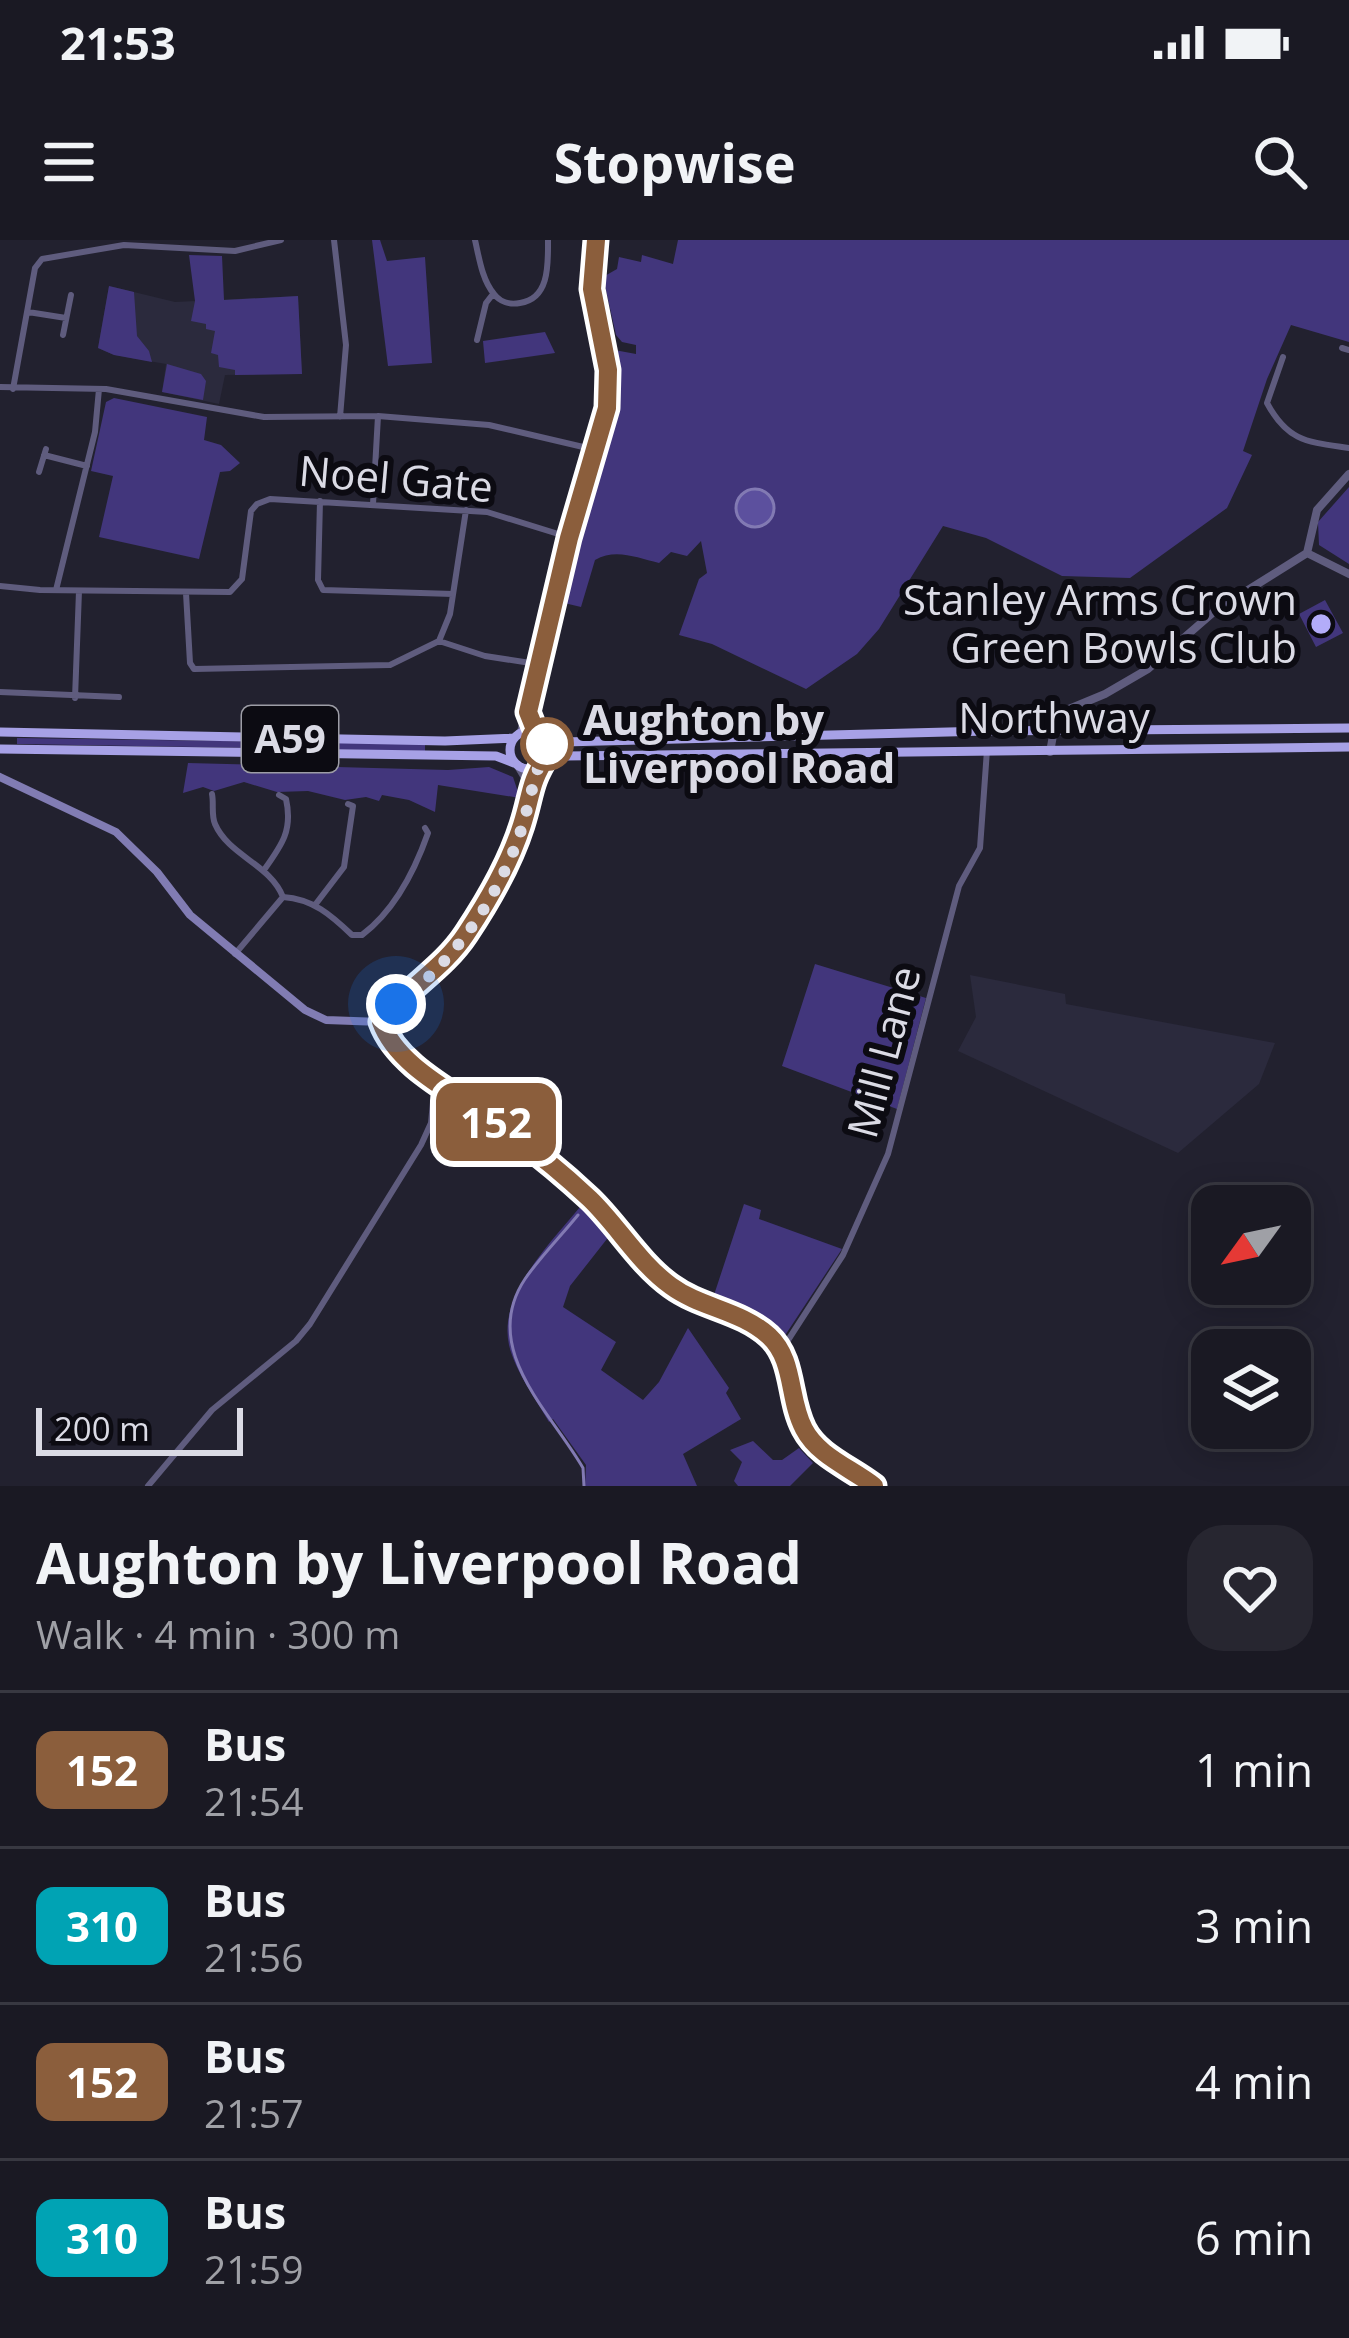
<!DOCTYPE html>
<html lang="en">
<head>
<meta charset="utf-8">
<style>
  body { margin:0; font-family:"Open Sans",sans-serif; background:#272630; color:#f1f3f6; height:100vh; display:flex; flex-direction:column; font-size:45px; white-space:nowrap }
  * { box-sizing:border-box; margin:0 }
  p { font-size:39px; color:#9fa0a6 }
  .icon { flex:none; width:66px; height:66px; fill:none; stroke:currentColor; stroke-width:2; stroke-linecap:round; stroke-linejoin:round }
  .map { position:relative; height:1246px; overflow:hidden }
  .panel { display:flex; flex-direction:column; background:#1a1923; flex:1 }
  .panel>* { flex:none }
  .badge { padding:0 24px; border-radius:18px; font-size:42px; line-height:78px }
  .needle { width:78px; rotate:237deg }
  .controls { position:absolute; left:1191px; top:945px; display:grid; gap:24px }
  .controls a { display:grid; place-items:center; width:120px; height:120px; border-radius:24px; background:#1a1923; box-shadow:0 6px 30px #0003,0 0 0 3px #383841; font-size:60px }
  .scale { position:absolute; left:36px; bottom:30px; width:207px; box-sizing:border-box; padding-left:12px; border:6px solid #dbdbe5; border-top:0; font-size:33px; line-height:42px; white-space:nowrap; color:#dbdbe5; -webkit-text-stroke:9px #0c0b12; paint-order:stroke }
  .you { position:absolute; width:60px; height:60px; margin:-30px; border:9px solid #fff; border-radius:50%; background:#1a73e8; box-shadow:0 0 0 18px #1a73e833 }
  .map>.badge { position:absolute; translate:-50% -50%; box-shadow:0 0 0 6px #fff }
  .round { display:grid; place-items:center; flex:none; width:126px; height:126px; border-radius:36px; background:#272630 }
  .overview { display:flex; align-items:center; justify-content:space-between; height:204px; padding:0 36px }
  h1 { font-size:57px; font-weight:700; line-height:90px }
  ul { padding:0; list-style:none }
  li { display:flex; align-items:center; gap:36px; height:156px; padding:0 36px; border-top:3px solid #383841 }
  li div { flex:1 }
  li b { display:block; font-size:45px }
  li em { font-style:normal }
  li .badge { min-width:132px; font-weight:700; text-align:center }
  .status { display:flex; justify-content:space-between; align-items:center; height:84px; padding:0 60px; background:#1a1923; direction:ltr }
  .status svg { height:33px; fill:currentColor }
  header { display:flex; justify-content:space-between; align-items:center; height:156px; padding:0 36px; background:#1a1923; font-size:54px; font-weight:700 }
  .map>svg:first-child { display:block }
  .built { fill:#2b2a3d }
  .green { fill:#42367c }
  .water { fill:#5c509e; stroke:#827ab3; stroke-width:3 }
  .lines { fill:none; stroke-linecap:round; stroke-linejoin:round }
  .stream { stroke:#827ab3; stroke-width:3 }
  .minor { stroke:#5f5c7e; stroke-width:6 }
  .tertiary { stroke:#5f5c7e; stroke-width:8 }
  .secondary { stroke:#817cb3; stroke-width:8 }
  .trunk { stroke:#a7a1e6; stroke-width:9 }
  .line-casing { stroke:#fff; stroke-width:27 }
  .line { stroke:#8b5e3c; stroke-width:18 }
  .walk { stroke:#dbdbe5; stroke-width:12; stroke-dasharray:0 21.6 }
  .poi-dot { fill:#b3acf9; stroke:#0c0b12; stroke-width:4.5 }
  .stop-dot { fill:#fff; stroke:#8b5e3c; stroke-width:6 }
  .labels { text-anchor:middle; stroke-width:12; stroke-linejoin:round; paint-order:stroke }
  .shield { fill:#0c0b12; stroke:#9d9da6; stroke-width:3 }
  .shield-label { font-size:39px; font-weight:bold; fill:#dbdbe5 }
  .street-label { font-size:42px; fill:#dbdbe5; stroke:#0c0b12 }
  .poi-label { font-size:42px; fill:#dbdbe5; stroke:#0c0b12; text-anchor:end }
  .stop-label { font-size:42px; font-weight:bold; fill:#dbdbe5; stroke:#0c0b12; text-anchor:start }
</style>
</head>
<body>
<div class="status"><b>21:53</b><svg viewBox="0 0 49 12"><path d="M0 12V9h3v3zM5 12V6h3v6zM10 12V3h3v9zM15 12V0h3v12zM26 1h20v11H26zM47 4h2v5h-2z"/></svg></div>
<header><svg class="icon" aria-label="menu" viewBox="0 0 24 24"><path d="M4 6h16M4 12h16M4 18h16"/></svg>Stopwise<svg class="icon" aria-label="search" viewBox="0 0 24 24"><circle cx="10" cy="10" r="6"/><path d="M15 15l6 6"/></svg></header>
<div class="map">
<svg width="1349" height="1246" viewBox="0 0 1349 1246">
  <rect width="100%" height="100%" fill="#22212f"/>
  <path class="built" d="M109,46L175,62L298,56L302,134L225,135L219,164L162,152L166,124L114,115L98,108Z
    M970,735L1065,754L1066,764L1275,803L1259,844L1178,913L958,811L976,777Z"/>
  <path class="green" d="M372,0H380L387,21L425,17L432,123L388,126Z
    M678,0H1349V102L1291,85L1267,139L1243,211L1252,215L1227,268L1130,338L1062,336L986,298L943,286L879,389L857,414L806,449L712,404L679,395L699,339L707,333L701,301L687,316L671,312L659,323C637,318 616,308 595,320L581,367L560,362L612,162L614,133L609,109L636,114V105L622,102L616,95L603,37L617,29L619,17L641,22L642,15L673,24Z
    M189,15L222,16L224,60L298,56L302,134L235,135V130L219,127L218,115L211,113L215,91L206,89V84L191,81L195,61Z
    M109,46L134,52L137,96L149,111L152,122L114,115L98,108Z
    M545,92L555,113L485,123L483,101Z
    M167,124L201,134L206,141L203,160L162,152Z
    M114,158L207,177L204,200L221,205L240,223L230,231L220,232L199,319L99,297L113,236L91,231L106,162Z
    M1349,247V324L1319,305L1318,282Z
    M1325,360L1343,393L1316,407L1299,374Z
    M17,498L425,504V511L17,504Z
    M188,523L448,530L489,527L513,537L520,558L438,545L435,572L409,560L382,555L379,561L366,557L345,560L308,551L277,552L244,542L214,551L203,547L183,553Z
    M815,724L926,758L897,869L782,826Z
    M588,957L614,990L570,1046L563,1067L616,1102L601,1130L643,1160L659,1142L688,1088L729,1148L726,1153L741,1179L683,1214L697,1246H585L586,1225L553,1179L549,1182C536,1159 515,1131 509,1105C497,1051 558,996 588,957Z
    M744,964L761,970L759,979L842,1009L782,1100L759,1081L713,1058Z
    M753,1201L773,1220H782L799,1208L813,1223L790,1246H738L734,1241L742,1222L730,1210Z"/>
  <path class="water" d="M736 268a19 19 0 1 1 38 0a19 19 0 1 1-38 0Z"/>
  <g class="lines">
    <path class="stream" d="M578,975C561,996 540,1017 525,1039C479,1108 550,1171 583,1228L584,1246"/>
    <path class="minor" d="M334,0L346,105L340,177
      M475,0C479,17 482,40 494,54C500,62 510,65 520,63C550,59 548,23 548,0
      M28,72L66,78
      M63,95L71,55
      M477,100L486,63L493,54
      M1342,108L1349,110
      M1283,117L1267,163C1288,202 1308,202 1349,208
      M0,147L106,149L264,177L378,176L489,185L596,210
      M13,149L35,28L42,19L124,5L235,11L281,0
      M44,215L87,226
      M39,232L46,209
      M320,261L318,340L323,350L453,354
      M373,264L378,176
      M0,346L40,350L230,352L242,339L251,271L257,264L270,259L487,272L568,297
      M56,350L95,192L99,149
      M186,353L190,423L194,429L390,425L439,401L485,416L537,424
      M439,401L450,374L466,270
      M0,452L119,457
      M75,458L79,351
      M212,554C214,564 211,574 215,584C229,616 270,624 283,657
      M264,630C282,605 293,590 286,559L279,555
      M315,665L344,627L353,566L348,564
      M235,714L283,657C313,659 331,675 352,695H362C394,671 415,630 428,593L425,588
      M781,1111L843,1015L888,914L959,646L980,608L987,510
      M148,1246L212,1170L296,1101L310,1084L421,905L431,883L435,841"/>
    <path class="tertiary" d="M1307,313L1317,270L1349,234
      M528,473L535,492
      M521,492L569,298L607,168V130L592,49L595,0
      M1050,512L1056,479L1064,471L1105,454L1148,429L1216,370L1307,313L1349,334
      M518,526L530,546
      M381,782L444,723L466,694L497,642L522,588L536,528"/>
    <path class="secondary" d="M0,537L116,592L157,632L190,675L305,770L326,780L381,782L393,804L423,831L491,879L590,959L667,1044L743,1078L767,1095L784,1117L799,1177L808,1195L818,1207L874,1246"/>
    <path class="trunk" d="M510 510a19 19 0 1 1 38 0a19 19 0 1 1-38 0Z
      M0,492L445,501L514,498
      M544,498L564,502L987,491L1349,488
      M0,509L496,516L514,523
      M544,521L565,516L1349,507"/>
  </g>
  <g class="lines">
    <defs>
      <path id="line" d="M596,0L592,49L608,130L607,168L569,298L528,472L536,492L547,504V516C529,544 532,554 522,585C510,623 488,661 466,694C443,729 405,749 381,782C397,826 453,852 489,878C524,902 559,930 590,959C618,986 639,1023 671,1046C701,1068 740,1070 769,1096C795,1120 788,1159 804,1189C818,1216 851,1228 874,1246"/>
    </defs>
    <use href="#line" class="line-casing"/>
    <use href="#line" class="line"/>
    <path class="walk" d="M396,764C455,722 502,653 523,584C531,556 535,531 547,504"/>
  </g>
  <circle class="poi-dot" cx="1321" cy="384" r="12"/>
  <circle class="stop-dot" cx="547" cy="504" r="24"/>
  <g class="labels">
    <rect class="shield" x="242" y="466" width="96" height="66" rx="9"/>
    <g class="shield-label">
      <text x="290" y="513">A59</text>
    </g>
    <g class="street-label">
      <text transform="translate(396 239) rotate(5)" y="15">Noel Gate</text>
      <text x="1054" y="493">Northway</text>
      <text transform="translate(884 812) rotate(-75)" y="15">Mill Lane</text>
    </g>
    <g class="poi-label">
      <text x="1297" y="375">Stanley Arms Crown<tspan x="1297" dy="48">Green Bowls Club</tspan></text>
    </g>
    <g class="stop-label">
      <text x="583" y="495">Aughton by<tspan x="583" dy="48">Liverpool Road</tspan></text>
    </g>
  </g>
</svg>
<div class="controls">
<a><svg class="needle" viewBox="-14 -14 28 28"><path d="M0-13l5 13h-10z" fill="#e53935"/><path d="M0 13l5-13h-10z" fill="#9fa0a6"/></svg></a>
<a><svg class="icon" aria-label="layers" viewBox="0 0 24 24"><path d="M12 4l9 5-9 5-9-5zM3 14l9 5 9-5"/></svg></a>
</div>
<div class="scale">200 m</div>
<div class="you" style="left:396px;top:764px"></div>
<b class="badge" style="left:496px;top:882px;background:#8b5e3c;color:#fff">152</b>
</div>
<section class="panel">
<div class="overview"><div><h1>Aughton by Liverpool Road</h1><p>Walk · 4 min · 300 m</p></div><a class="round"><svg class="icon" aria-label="heart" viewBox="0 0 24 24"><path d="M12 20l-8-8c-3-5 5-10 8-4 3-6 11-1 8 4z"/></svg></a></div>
<ul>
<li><span class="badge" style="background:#8b5e3c;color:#fff">152</span><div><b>Bus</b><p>21:54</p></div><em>1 min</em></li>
<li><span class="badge" style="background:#00a3b4;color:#fff">310</span><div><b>Bus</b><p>21:56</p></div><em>3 min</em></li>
<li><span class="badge" style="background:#8b5e3c;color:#fff">152</span><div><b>Bus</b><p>21:57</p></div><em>4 min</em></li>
<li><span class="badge" style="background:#00a3b4;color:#fff">310</span><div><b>Bus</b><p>21:59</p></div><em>6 min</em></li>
</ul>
</section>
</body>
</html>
